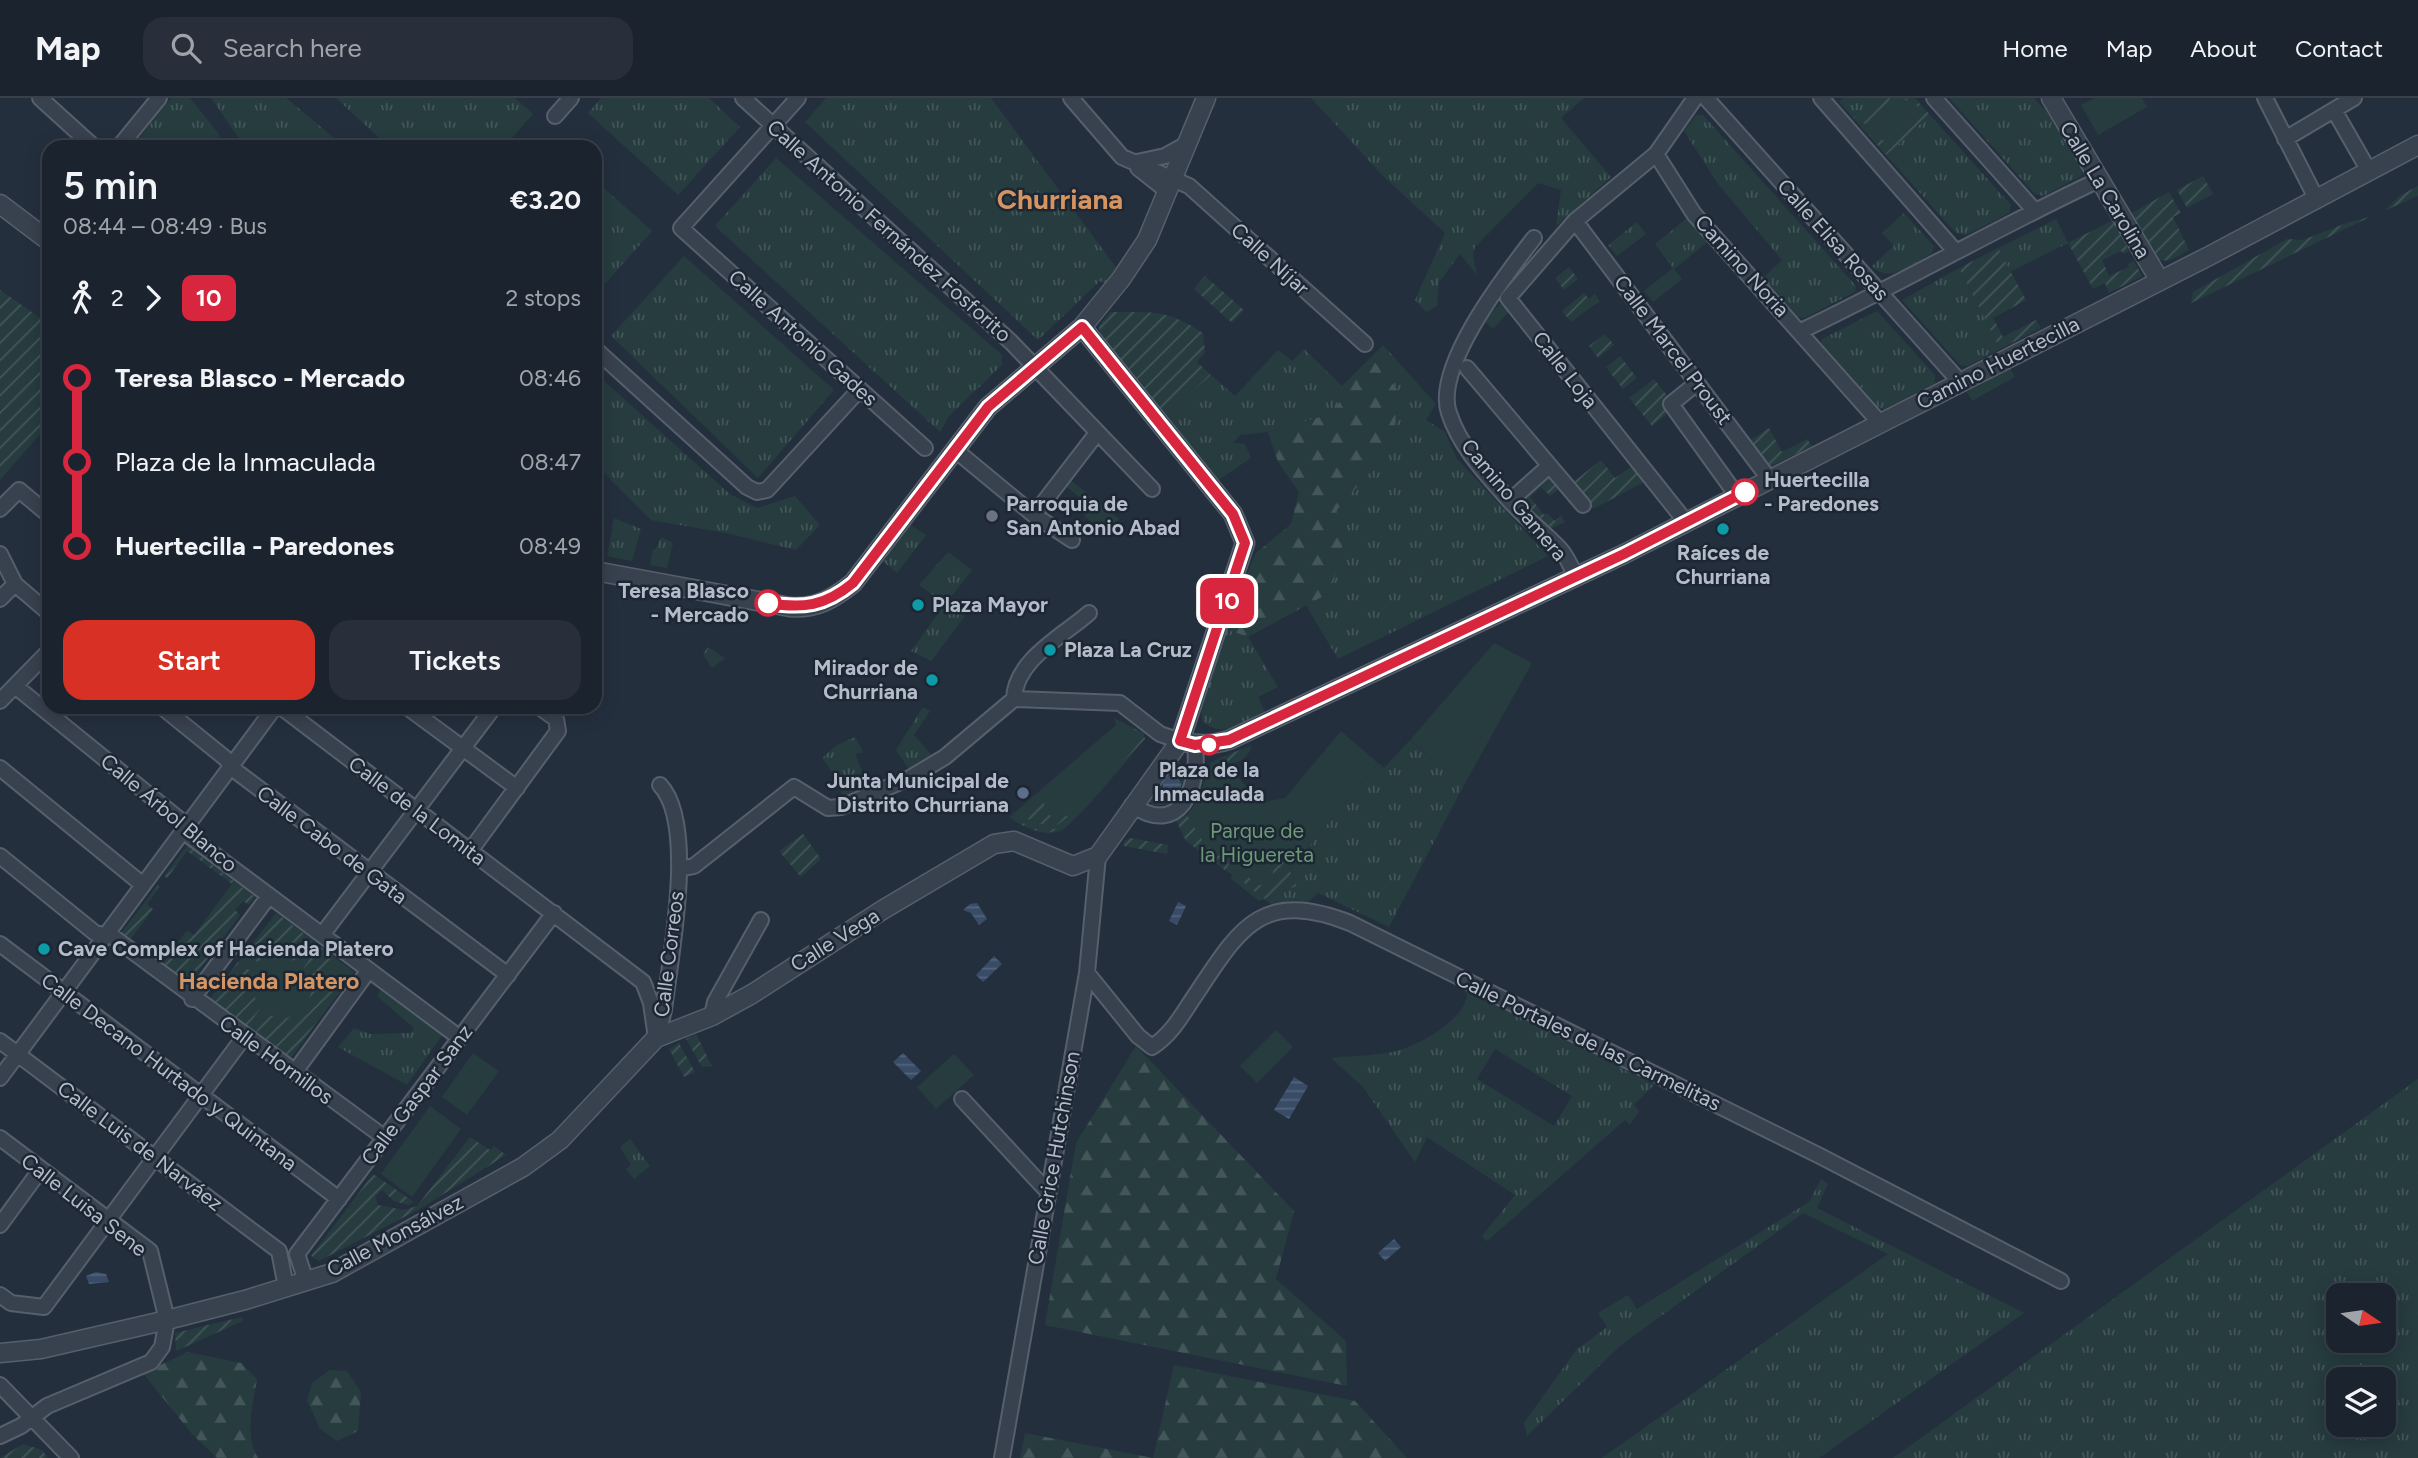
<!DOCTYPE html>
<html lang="en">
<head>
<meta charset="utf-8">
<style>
  body { margin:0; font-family:Figtree,sans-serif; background:#282f3a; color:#f1f3f6; height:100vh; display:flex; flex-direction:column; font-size:26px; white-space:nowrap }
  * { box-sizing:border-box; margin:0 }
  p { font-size:23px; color:#a0a4aa }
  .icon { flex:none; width:38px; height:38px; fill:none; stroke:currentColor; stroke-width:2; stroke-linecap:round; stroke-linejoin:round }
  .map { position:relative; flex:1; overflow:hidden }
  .drawer { position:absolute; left:42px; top:42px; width:560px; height:574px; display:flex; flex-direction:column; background:#1b232e; border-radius:21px; box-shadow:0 4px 18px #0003,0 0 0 2px #39404a }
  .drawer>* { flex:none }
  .badge { padding:0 14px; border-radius:10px; font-size:24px; line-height:46px }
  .needle { width:46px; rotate:103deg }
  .fabs { position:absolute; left:2326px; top:1185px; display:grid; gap:14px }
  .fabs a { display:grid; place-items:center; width:70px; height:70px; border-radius:14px; background:#1b232e; box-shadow:0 4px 18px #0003,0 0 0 2px #39404a; font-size:35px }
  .map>.badge { position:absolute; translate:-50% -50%; box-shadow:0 0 0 4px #fff }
  .legs { display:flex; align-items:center; gap:10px; height:77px; padding:0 21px; font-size:23px }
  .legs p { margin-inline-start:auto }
  .summary { display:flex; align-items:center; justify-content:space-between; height:119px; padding:0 21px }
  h1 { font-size:38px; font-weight:600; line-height:52px }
  .cta { display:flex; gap:14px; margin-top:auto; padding:14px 21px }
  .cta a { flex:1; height:80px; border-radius:21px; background:#d93025; color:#fff; font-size:28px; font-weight:600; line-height:80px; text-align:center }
  .cta a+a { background:#282f3a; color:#f1f3f6 }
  ul { padding:0 21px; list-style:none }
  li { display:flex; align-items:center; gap:24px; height:84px; font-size:26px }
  li i { display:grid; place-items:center; width:10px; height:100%; margin:0 9px; background:currentColor }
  li i::after { content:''; width:18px; height:18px; margin:-9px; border:5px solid; border-radius:50%; background:#1b232e }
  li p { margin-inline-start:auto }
  li:first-child i { background:linear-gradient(#0000 50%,currentColor 0) }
  li:last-child i { background:linear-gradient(currentColor 50%,#0000 0) }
  header { display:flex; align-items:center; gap:42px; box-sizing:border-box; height:98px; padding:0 35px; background:#1b232e; border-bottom:2px solid #39404a }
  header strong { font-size:33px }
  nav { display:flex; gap:38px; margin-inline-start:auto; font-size:24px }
  .search { width:490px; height:63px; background:#282f3a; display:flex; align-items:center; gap:18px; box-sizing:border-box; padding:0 24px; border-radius:21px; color:#a0a4aa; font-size:26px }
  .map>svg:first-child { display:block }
  .grass { fill:url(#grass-tufts); fill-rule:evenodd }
  .forest { fill:url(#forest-firs) }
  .park { fill:#263c3f }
  .garden { fill:url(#garden-furrows) }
  .water { fill:url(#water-rules) }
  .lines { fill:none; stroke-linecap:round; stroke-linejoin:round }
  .minor-casing { stroke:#565f6c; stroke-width:18 }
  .tertiary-casing { stroke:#565f6c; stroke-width:21 }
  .minor { stroke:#38414e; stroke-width:14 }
  .tertiary { stroke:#38414e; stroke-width:18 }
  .line-1-casing { stroke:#fff; stroke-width:16 }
  .line-1 { stroke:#d7263d; stroke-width:10 }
  .stop-1-dot { fill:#fff; stroke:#d7263d; stroke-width:3.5 }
  .worship-dot { fill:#6b7280; stroke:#1d2633; stroke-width:2.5 }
  .culture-dot { fill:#0f9aa8; stroke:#1d2633; stroke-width:2.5 }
  .service-dot { fill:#5c6f8a; stroke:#1d2633; stroke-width:2.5 }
  .labels { text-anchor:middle; stroke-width:5; stroke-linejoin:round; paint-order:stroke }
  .street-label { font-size:21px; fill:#b4bcc9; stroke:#1d2633 }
  .stop-label { font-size:21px; font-weight:bold; fill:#b4bcc9; stroke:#1d2633; text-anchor:start }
  .poi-label { font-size:21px; font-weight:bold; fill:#b4bcc9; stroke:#1d2633; text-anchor:start }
  .park-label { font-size:21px; fill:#6b9a76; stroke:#1d2633 }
  .neighbourhood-label { font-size:23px; font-weight:bold; fill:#d59563; stroke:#1d2633 }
  .district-label { font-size:28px; font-weight:bold; fill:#d59563; stroke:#1d2633 }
</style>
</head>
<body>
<header>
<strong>Map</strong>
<div class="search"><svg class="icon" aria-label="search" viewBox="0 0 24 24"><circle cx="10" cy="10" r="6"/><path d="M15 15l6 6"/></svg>Search here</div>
<nav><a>Home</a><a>Map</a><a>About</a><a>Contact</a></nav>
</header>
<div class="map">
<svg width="2418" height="1360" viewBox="0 0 2418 1360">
  <defs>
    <pattern id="grass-tufts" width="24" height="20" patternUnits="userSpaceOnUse" patternTransform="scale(1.75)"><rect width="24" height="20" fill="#263c3f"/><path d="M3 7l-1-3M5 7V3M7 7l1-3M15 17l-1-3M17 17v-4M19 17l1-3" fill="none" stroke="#435659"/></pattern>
    <pattern id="forest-firs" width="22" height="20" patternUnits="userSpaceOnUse" patternTransform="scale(1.75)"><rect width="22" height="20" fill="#263c3f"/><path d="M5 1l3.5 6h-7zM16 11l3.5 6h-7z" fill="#435659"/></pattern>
    <pattern id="garden-furrows" width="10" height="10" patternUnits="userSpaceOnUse" patternTransform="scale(1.75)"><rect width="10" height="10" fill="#263c3f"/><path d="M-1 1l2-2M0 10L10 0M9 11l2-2" fill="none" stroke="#435659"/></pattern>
    <pattern id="water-rules" width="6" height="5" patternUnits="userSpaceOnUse" patternTransform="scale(1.75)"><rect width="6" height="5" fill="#394c67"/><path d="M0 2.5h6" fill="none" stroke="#53647b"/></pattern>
  </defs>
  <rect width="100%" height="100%" fill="#242f3e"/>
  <path class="grass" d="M171,0H190L219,36L224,49H132Z
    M211,0H286L345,49H245Z
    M336,0H515L533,16L504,49H389Z
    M601,0H709L740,29L678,97L588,15Z
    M826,0H991L1118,172L1105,186L1100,183L1038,242L805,24Z
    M1311,0H1584L1561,20L1611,79L1556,128L1561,92L1538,85L1475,149L1473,158L1477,177L1460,156L1439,184L1437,208L1426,214L1415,202L1445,135L1383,78Z
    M1843,0H1877L1853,20L1839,4Z
    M1949,0H2034L2062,31L2084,69L2081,78L2043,98L2035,96Z
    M1696,17H1703L1856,188L1855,194L1804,220L1798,219L1763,180L1782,162L1718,86L1684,33Z
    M1930,17L2011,107L2009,115L1966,137L1956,135L1886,57Z
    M776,60L1002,257V267L949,318L940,334L715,128Z
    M595,82L652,133L595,197Z
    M1904,115L1934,148L1932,155C1913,165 1889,187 1872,168L1894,148L1882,135Z
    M1691,117L1710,142L1674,171L1682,181L1653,204L1644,193L1673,170L1655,146Z
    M2056,121L2068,145L2010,174L1998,150Z
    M1637,124L1646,136L1617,158L1608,147Z
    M684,158L834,292L758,380L611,238Z
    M1959,170L2000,251L1967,268L1960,267L1902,202Z
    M1503,203L1511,211L1493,231L1484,222Z
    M1877,213L1935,277V285L1885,311L1879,310L1821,245L1822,241Z
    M1383,247L1436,306L1426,322L1445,334L1457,361L1548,458L1338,561L1306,507L1331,494L1336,413L1390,351L1400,295L1371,259Z
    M1304,251L1342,288L1345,298L1336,308L1337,314L1268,334L1240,337L1233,345L1245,346L1251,360L1217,383L1164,318L1211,277L1235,298L1278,252L1292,263Z
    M595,275L730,396L757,410L795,398L820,427L796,452L726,435L651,422L595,366Z
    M1069,381L1119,421L1107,436L1084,418L1088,411L1083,408L1086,404L1064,387Z
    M595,412L605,418L603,431L605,432L595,462Z
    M614,420L641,431L632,463L607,458Z
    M909,426L926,437L897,475L881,462Z
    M661,439L673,445L667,470L650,467L653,451H656Z
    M948,454L972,472L948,503L965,518L931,563L911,553L942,510L934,498L919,487Z
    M1226,531L1248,539L1278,589L1258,599L1265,614C1244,624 1223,641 1203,624L1200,609Z
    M708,549L725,560L712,570L703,556Z
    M923,609L930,613L914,637L933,659L911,674L896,652Z
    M855,639L863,654L855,656L869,690L843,701L838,682L822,660L837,647Z
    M1410,642L1464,687L1389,829L1318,795L1308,804L1296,802L1272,807L1264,801L1296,788L1290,771L1378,665L1384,670Z
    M1176,662L1184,667C1191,689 1177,710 1153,707L1148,700Z
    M1459,887L1654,987L1634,1007L1639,1013L1630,1027L1625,1022L1487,1143L1482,1138L1515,1097L1427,1039L1415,1064L1363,989L1331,960C1351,958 1372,958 1392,954C1415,950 1466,922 1467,896ZM1495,951L1572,998L1554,1028L1477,981Z
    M381,892L442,937L407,987L338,949L354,930L370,936L411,935L414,930L377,898Z
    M2418,981V1360H1893ZM2384,1197V1242H2338V1197ZM2384,1281V1326H2338V1281Z
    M630,1041L650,1068L634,1081L626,1071L631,1067L620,1049Z
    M1821,1081L1828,1086L1817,1110L2024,1215L1819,1360H1602L1888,1156L1803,1115L1621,1247L1527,1338L1524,1325L1576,1252L1607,1229L1598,1215L1628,1197L1637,1211L1809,1104Z"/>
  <path class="forest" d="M1371,259L1400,295L1390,351L1336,413L1346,435L1331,494L1248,539L1226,531L1255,456L1291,426L1299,394L1278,364L1268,334L1337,314L1336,308L1345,298L1342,288Z
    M1136,948L1294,1113L1276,1181L1346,1243L1347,1288L1045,1227L1076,1045Z
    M188,1254L241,1265L257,1281C253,1306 244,1337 258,1360H217L192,1336L143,1275Z
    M1174,1267L1355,1303L1407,1360H1153Z
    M330,1272L347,1273L361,1294L358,1333L337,1343L320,1331L307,1302L312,1285Z
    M1025,1335L1153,1360H1020Z"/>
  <path class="park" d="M1877,0H1915L1930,17L1886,57L1853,20Z
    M2095,0H2142L2147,9L2098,37L2081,7Z
    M2010,270L2015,279L1972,303L1967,294Z
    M1494,545L1532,565L1464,687L1410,642Z
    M1114,620L1143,635L1145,641C1131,657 1074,728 1060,733C1043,740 1023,728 1009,719L1116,627Z
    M1341,633L1378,665L1290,771L1297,788L1259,803L1231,781L1232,777L1186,743L1176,722L1187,717L1198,702L1211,664L1220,660L1228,677L1239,680L1260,705L1285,700Z
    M276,815L354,874L291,960L210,901Z
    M1276,932L1293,949L1257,985L1240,968Z
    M473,955L499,973L467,1017L442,999Z
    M954,956L974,977L936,1011L917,989Z
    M430,1008L461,1031L412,1099L381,1076Z"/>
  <path class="garden" d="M1877,0H1890L1877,29L1855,23L1853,20Z
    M1902,0L1916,2L1930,17L1886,57L1869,37L1893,46L1902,25L1913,29L1920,10Z
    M2203,78L2213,96L2187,110L2177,92Z
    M2418,88V98L2384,113L2401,97Z
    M2169,94L2181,115L2173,119L2189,152C2178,158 2168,167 2155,160L2130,116Z
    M2370,119L2191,205L2193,194L2287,141L2303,142L2349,124Z
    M2113,122L2129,153L2124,156L2121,153L2102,162L2109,178L2129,169L2128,166L2134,163L2142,178L2109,195L2105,185L2093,191L2068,145Z
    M1998,150L2026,202L1993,220L2003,239L2036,222L2041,230L2000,251L1959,170Z
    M1569,169L1578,181L1564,192L1555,180Z
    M1205,178L1244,212L1232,225L1194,191Z
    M0,192L49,226V326L0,382Z
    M1584,195L1589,201L1595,196L1599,203L1571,224L1562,213Z
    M1110,214C1151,214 1168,211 1203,235L1205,254L1197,264L1211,277L1164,318L1100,238L1099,228Z
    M1605,236L1614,247L1598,260L1589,248Z
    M1620,258L1637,280L1623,291L1606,269Z
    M1654,281L1669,300L1662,306L1668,315L1652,328L1629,300Z
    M1769,330L1782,354L1807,341L1812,348L1770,369L1750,342Z
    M1601,362L1615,380L1635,366L1648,382L1593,411L1572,385Z
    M1550,375L1561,389L1550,398L1541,389L1530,399L1544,417L1547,415L1555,423L1561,418L1565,424L1548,432L1520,401Z
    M1122,624L1143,635L1145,641L1097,695L1142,641L1141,636Z
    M1252,647C1248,662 1237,667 1222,665L1220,660Z
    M1043,697C1046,708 1040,714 1056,720L1065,716L1068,719L1057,727L1038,726L1019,717Z
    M1086,704L1088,705C1064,734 1049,745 1013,722L1016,720C1049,744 1063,730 1086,704Z
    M1187,717L1204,745L1229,765L1226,773L1186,743L1176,722Z
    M803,736L821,761L801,779L779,753Z
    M1130,740L1168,747L1167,756L1124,748V743Z
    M187,748L255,799L249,807L243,803L235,812L240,817L189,886L162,866L187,832L194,837L232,786L187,753L167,780L164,778Z
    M1265,751L1287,767L1297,788L1264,801L1239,781L1245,774L1255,787H1262L1272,781L1274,768L1266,759L1260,758Z
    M158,787L160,789L147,806L153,811L130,842L121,835Z
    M276,815L311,841L296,863L278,860L262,867L245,855Z
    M320,848L333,858L318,878L340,894L289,960L255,935L268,917L287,920L304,912L313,890L304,869Z
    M238,864L256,877L252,892L260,911L247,929L210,901Z
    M696,936L712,968L702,969L686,941Z
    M679,945L695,974L684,979L669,951Z
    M470,1039L490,1052L494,1048L506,1057L418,1112L319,1163L311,1158L373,1076L414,1104L408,1107L394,1103L382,1092L375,1099L378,1107L404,1112L417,1108Z
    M242,1219L243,1223L176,1253L175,1235Z
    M23,1346L42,1352L48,1360H0Z"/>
  <path class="water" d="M1163 687a9 9 0 1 1 18 0a9 9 0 1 1-18 0Z
    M1178,804L1186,808L1177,827L1169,823Z
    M977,805L987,821L979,827L971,815L963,812L970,806Z
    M994,858L1002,866L983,884L976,877Z
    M903,955L921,973L911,982L893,964Z
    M1294,979L1308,988L1289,1021L1274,1012Z
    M1394,1141L1401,1149L1385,1163L1378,1155Z
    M96,1174L106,1176L109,1184L89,1186L86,1178Z"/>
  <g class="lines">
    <defs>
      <path id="minor" d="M40,0L94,49
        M743,0L1011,244L1152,391
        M798,0L681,130L925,350
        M1071,0L1122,59L1189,88L1365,246
        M1706,0L1960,284
        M1821,0L1956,154
        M1934,0L2034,112
        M2265,0L2317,102
        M2334,12L2369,73
        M555,18L571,0
        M2285,41L2354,0
        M119,49L159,0
        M1656,56L1694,116L1881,326
        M1137,64L1165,58L1187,46
        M1138,70L1167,93
        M1575,123L1770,382
        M1534,140C1507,175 1433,269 1449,315C1460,349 1486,376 1509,402C1525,420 1544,434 1560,451C1567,458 1571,470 1576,478
        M1801,233C1902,185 1998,129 2099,82
        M595,251L747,389L757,394L767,392L860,291
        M1467,270L1583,407
        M1697,285L1671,306L1738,399
        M954,351L1034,417L1097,335
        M1510,403L1549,368
        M0,411L19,392L49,417
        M1034,417L1072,442
        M1686,424L1508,200L1575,123L1656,56L1695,0
        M0,456L15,486L49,515
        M0,501L15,486
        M15,588L180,722L188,737L460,940
        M1014,601L1120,605L1160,636L1180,643
        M1014,601C1015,562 1063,538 1089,515
        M0,603L49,553
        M162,609L225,660L237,674L508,877
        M281,609L643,884L651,905L656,940
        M407,609L517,690
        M0,670L143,787
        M1132,707C1180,740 1200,689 1195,647
        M470,753L558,633L556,621L539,609
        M0,758L95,835L113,839L385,1040
        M679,771L694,768L794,689L828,710L841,709L910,680L945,659L1014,601
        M322,837L494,609
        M0,846L339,1101
        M1087,875L1138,938L1152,949C1170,937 1179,922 1190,905C1238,834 1257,789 1350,825L1820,1058L2061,1183
        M192,901L269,798
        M712,918L715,904L761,822
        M658,936L664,912C670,860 697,726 660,687
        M0,943L279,1153L286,1189
        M294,975L369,872
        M0,980L275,609
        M962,1001L1048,1094
        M0,1040L150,1153L167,1222L162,1249L151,1264L47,1308L21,1328L0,1338
        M0,1127L41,1071
        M306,1183L297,1156L554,815
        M0,1197L11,1205L44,1209L244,939
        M0,1287L71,1360
        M1002,1360L1087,875L1098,758"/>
      <path id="tertiary" d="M2051,0L2160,183
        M0,106L49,143
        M595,473L790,509C816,511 833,501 853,485L988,309L1082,229L1121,181L1147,142L1206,0
        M1180,643C1198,648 1212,647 1229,642L1624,456L2209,158L2418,47
        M0,1255L41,1251L167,1222L245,1202L332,1175L523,1069L560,1042L656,940L712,918L752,896L884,811L994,746L1014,743L1073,768L1098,758L1180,643L1245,445L1233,416L1082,229"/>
    </defs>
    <use href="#minor" class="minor-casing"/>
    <use href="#tertiary" class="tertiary-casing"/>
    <use href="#minor" class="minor"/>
    <use href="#tertiary" class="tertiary"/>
  </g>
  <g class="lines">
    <defs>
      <path id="line-1" d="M768,505C803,511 825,508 853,485L988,309L1082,229L1233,416L1245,445L1180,643L1195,647L1229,642L1624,456L1745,394"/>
    </defs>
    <use href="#line-1" class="line-1-casing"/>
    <use href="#line-1" class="line-1"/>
  </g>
  <g class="stop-1-dot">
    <circle cx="1745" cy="394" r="12"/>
    <circle cx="768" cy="505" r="12"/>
    <circle cx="1209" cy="647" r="9"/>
  </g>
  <circle class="worship-dot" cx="992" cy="418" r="7"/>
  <g class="culture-dot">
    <circle cx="1723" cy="431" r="7"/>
    <circle cx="918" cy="507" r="7"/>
    <circle cx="1050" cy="552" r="7"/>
    <circle cx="932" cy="582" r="7"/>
    <circle cx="44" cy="851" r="7"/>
  </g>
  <circle class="service-dot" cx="1023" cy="695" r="7"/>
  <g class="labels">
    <g class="street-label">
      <text transform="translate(2105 92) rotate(59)" y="7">Calle La Carolina</text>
      <text transform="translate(889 133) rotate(42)" y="7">Calle Antonio Fernández Fosforito</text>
      <text transform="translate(1833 142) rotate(48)" y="7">Calle Elisa Rosas</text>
      <text transform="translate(1270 161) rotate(42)" y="7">Calle Níjar</text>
      <text transform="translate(1742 168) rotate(48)" y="7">Camino Noria</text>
      <text transform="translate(803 240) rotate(42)" y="7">Calle Antonio Gades</text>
      <text transform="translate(1673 252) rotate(53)" y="7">Calle Marcel Proust</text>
      <text transform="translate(1998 265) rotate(-27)" y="7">Camino Huertecilla</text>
      <text transform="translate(1565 272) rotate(52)" y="7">Calle Loja</text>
      <text transform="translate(1514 402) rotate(50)" y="7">Camino Gamera</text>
      <text transform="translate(417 713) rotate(37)" y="7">Calle de la Lomita</text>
      <text transform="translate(169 715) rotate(40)" y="7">Calle Árbol Blanco</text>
      <text transform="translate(332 747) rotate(37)" y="7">Calle Cabo de Gata</text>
      <text transform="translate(835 842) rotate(-32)" y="7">Calle Vega</text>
      <text transform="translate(669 856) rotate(-83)" y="7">Calle Correos</text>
      <text transform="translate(1588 943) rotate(26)" y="7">Calle Portales de las Carmelitas</text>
      <text transform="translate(276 962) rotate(36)" y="7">Calle Hornillos</text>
      <text transform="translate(169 974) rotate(37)" y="7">Calle Decano Hurtado y Quintana</text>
      <text transform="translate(417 997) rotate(-53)" y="7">Calle Gaspar Sanz</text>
      <text transform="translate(140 1048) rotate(37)" y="7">Calle Luis de Narváez</text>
      <text transform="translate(1054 1060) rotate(-80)" y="7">Calle Grice Hutchinson</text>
      <text transform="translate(84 1107) rotate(38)" y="7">Calle Luisa Sene</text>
      <text transform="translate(395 1138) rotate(-28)" y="7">Calle Monsálvez</text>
    </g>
    <g class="stop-label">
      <text x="1764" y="389">Huertecilla<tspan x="1764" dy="24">- Paredones</tspan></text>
      <text x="749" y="500" text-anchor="end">Teresa Blasco<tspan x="749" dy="24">- Mercado</tspan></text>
      <text x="1209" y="679" text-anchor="middle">Plaza de la<tspan x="1209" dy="24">Inmaculada</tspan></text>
    </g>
    <g class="poi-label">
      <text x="1006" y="413">Parroquia de<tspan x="1006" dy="24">San Antonio Abad</tspan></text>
      <text x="1723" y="462" text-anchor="middle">Raíces de<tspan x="1723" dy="24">Churriana</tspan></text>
      <text x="932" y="514">Plaza Mayor</text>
      <text x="1064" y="559">Plaza La Cruz</text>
      <text x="918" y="577" text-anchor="end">Mirador de<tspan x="918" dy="24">Churriana</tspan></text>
      <text x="1009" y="690" text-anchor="end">Junta Municipal de<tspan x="1009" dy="24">Distrito Churriana</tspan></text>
      <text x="58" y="858">Cave Complex of Hacienda Platero</text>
    </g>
    <g class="park-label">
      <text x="1257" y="740">Parque de<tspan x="1257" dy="24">la Higuereta</tspan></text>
    </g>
    <g class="neighbourhood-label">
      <text x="269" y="891">Hacienda Platero</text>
    </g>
    <g class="district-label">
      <text x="1060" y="111">Churriana</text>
    </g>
  </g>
</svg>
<div class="fabs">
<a><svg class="needle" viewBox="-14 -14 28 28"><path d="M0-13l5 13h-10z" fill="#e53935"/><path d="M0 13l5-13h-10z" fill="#a0a4aa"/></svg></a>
<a><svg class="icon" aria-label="layers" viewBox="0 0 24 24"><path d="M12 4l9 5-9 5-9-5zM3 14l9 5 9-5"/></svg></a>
</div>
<b class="badge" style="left:1227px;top:503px;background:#d7263d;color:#fff">10</b>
<section class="drawer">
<div class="summary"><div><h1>5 min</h1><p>08:44 – 08:49 · Bus</p></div><b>€3.20</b></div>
<div class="legs"><svg class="icon" aria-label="walk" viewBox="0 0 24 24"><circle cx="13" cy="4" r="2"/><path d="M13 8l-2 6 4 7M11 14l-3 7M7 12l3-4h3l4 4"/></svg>2<svg class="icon" aria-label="forward" viewBox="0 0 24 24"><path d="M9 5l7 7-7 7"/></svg><b class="badge" style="background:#d7263d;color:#fff">10</b><p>2 stops</p></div>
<ul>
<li><i style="color:#d7263d"></i><b>Teresa Blasco - Mercado</b><p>08:46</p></li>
<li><i style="color:#d7263d"></i><span>Plaza de la Inmaculada</span><p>08:47</p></li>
<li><i style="color:#d7263d"></i><b>Huertecilla - Paredones</b><p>08:49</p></li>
</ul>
<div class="cta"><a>Start</a><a>Tickets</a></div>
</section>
</div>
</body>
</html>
